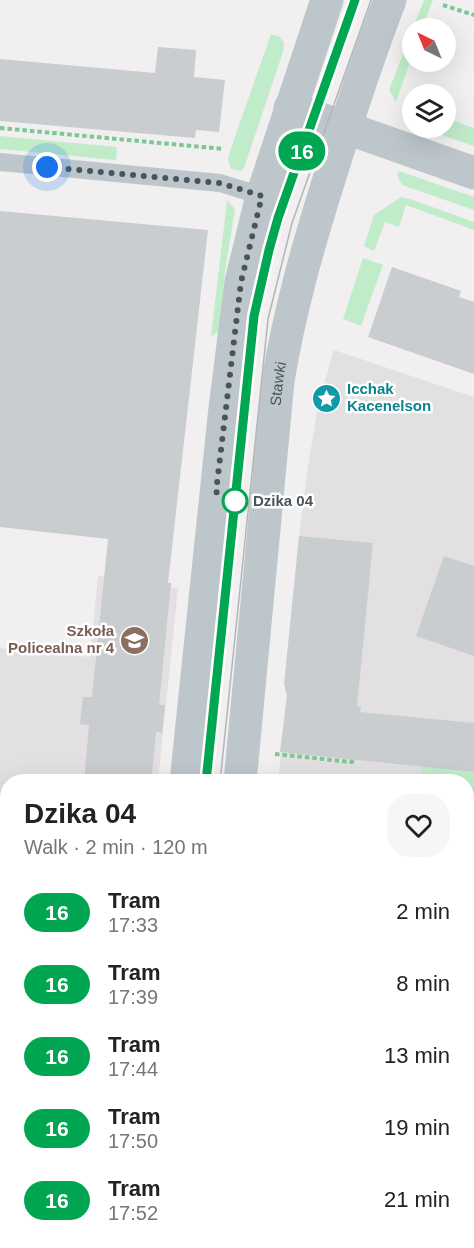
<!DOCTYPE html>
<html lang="en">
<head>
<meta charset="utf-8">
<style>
  body { margin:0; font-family:Arial,sans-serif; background:#f6f6f6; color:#222; height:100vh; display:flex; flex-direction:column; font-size:22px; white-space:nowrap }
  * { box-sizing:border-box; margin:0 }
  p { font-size:20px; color:#767676 }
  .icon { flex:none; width:33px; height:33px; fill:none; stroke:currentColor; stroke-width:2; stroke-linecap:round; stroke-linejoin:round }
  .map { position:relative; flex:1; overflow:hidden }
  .sheet { position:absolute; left:0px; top:774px; width:474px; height:474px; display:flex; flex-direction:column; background:#fff; border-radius:24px 24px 0 0; box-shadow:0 6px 24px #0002 }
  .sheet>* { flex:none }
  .badge { padding:0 12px; border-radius:20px; font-size:21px; line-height:39px }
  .needle { width:39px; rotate:317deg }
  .buttons { position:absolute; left:402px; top:18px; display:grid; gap:12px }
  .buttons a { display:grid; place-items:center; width:54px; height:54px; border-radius:50%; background:#fff; box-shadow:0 6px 24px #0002; font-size:30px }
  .you { position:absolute; width:30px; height:30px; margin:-15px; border:4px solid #fff; border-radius:50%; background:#1a73e8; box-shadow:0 0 0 9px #1a73e833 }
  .map>.badge { position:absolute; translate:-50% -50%; box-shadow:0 0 0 3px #fff }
  .round { display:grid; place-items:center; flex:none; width:63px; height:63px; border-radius:24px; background:#f6f6f6 }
  .overview { display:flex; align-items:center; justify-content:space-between; height:102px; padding:0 24px }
  h1 { font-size:28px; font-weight:600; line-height:45px }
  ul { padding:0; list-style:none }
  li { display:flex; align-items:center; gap:18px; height:72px; padding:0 24px }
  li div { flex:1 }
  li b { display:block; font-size:22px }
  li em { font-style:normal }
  li .badge { min-width:66px; font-weight:700; text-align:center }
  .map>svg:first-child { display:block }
  .education { fill:#e2e0e1 }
  .green { fill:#c1ecca }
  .building { fill:#c9cdd0 }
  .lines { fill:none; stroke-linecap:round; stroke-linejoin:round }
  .path { stroke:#7bc795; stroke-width:4; stroke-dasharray:4.5 3; stroke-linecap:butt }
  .service { stroke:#bcc6cb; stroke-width:18 }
  .minor { stroke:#bcc6cb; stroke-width:33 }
  .tertiary { stroke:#bcc6cb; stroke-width:33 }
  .tram { stroke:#b2b6b9; stroke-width:1.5 }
  .line-casing { stroke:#fff; stroke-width:14 }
  .line { stroke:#00a651; stroke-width:9 }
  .walk { stroke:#48555b; stroke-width:6; stroke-dasharray:0 10.8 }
  .stop-dot { fill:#fff; stroke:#00a651; stroke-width:3 }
  .labels { text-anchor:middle; stroke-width:5; stroke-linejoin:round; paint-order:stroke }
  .street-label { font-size:15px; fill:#48555b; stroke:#fff }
  .culture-label { font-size:15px; font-weight:bold; fill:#0d838f; stroke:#fff; text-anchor:start }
  .stop-label { font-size:15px; font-weight:bold; fill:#48555b; stroke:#fff; text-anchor:start }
  .education-label { font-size:15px; font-weight:bold; fill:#785e54; stroke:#fff; text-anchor:end }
</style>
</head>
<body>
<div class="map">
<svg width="474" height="1248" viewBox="0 0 474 1248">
  <rect width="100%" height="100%" fill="#f1efef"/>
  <path class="education" d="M334,350L474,397V864L467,885L466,782H278L287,693L299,536L308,466L318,405Z
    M98,576L168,583H172L171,587L178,588L158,781L8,782V1054L0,1060V648L90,657Z
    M474,1066V1248H411L414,1241L466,1240V1088Z"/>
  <path class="green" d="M424,0H433L422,28H412V56L396,102L389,90Z
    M271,34L280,37L284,43L283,52L244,168L241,171L231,169L228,159L230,151Z
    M446,118L474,128V146L421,128H446Z
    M0,136L117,147L116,160L0,149Z
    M399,171L474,197V210L402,185L397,175Z
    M401,197L410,199L474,222V230L406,205L399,227L385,222L374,251L364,246L374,215Z
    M227,200L235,209L225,271L220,330L211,337Z
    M363,258L383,265L361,326L343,319Z
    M422,766L474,772V864L467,885L466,782H420Z
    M7,1054V1194L0,1199V1060Z
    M7,1205L8,1240L59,1241L55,1248H0V1210Z"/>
  <path class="building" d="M158,47L196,50L194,77L225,80L219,132L196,130L195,138L0,121V59L155,73Z
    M0,211L208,230L168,583H171L159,705H165L162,733L156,732L151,782H84L89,725L80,724L83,697H92L108,539L0,527Z
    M392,267L461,291L459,297L474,302V374L368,337Z
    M299,536L373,543L357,706L361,707L360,712L474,723V772L280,752L287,696L284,684Z
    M444,556L474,566V656L416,636Z"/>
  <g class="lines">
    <path class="path" d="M443,5L474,15
      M0,128L224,149
      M275,754L352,762L353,760
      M0,1203L8,1199
      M328,1240L339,1244"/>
    <path class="service" d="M0,162L220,183L262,196"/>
    <path class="minor" d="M290,108L474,173
      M466,966L474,945
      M368,1248L370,1240"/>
    <g class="tertiary">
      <path d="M186,782L225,408L241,282L262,196L327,0"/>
      <path id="s1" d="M240,782L278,381C290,308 309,243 331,173C349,115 368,57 390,0"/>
      <path d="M87,1248L91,1240"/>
      <path d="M160,1248L163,1240"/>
    </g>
    <path class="tram" d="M206,782L254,316L269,250L278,218L355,0
      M220,782L268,319L292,223L371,0
      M112,1248L115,1240
      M129,1248L131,1240"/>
  </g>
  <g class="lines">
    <defs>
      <path id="line" d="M206,782L254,316L269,250L278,218L355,0"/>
    </defs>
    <use href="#line" class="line-casing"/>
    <use href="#line" class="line"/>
    <path class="walk" d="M47,167L220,183L262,196L241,282L216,492L235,501"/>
  </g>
  <defs>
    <symbol id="sight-disc" viewBox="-11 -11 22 22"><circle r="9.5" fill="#0f9aa8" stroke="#fff"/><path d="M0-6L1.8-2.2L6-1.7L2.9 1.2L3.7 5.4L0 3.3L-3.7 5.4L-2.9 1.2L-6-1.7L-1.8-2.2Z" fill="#fff"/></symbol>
    <symbol id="university-disc" viewBox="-11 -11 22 22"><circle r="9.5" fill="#8d6e63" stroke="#fff"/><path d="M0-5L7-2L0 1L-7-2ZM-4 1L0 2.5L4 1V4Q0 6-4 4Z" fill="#fff"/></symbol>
  </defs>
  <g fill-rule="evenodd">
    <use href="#sight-disc" x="310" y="382" width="33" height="33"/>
    <use href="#university-disc" x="118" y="624" width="33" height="33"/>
  </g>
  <circle class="stop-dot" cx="235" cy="501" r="12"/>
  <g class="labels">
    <g class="street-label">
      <text dy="5" stroke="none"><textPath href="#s1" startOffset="400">Stawki</textPath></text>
    </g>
    <g class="culture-label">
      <text x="347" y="394">Icchak<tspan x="347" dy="17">Kacenelson</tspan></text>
    </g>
    <g class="stop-label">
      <text x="253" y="506">Dzika 04</text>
    </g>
    <g class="education-label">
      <text x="114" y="636">Szkoła<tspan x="114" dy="17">Policealna nr 4</tspan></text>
    </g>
  </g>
</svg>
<div class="buttons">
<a><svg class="needle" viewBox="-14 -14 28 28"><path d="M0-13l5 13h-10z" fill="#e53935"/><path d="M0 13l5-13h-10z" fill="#767676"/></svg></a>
<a><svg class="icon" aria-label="layers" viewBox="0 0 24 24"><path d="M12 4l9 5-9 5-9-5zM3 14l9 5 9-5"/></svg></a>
</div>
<div class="you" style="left:47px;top:167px"></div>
<b class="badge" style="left:302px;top:151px;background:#00a651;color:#fff">16</b>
<section class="sheet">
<div class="overview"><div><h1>Dzika 04</h1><p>Walk · 2 min · 120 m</p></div><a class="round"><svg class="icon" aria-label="heart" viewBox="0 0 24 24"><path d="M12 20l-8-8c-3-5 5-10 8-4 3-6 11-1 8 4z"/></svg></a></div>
<ul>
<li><span class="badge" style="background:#00a651;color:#fff">16</span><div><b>Tram</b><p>17:33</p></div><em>2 min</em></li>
<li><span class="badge" style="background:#00a651;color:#fff">16</span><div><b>Tram</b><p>17:39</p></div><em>8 min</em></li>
<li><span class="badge" style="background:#00a651;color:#fff">16</span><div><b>Tram</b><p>17:44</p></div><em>13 min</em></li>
<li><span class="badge" style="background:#00a651;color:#fff">16</span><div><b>Tram</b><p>17:50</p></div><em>19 min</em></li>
<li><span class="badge" style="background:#00a651;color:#fff">16</span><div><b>Tram</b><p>17:52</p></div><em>21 min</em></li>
</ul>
</section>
</div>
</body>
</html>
